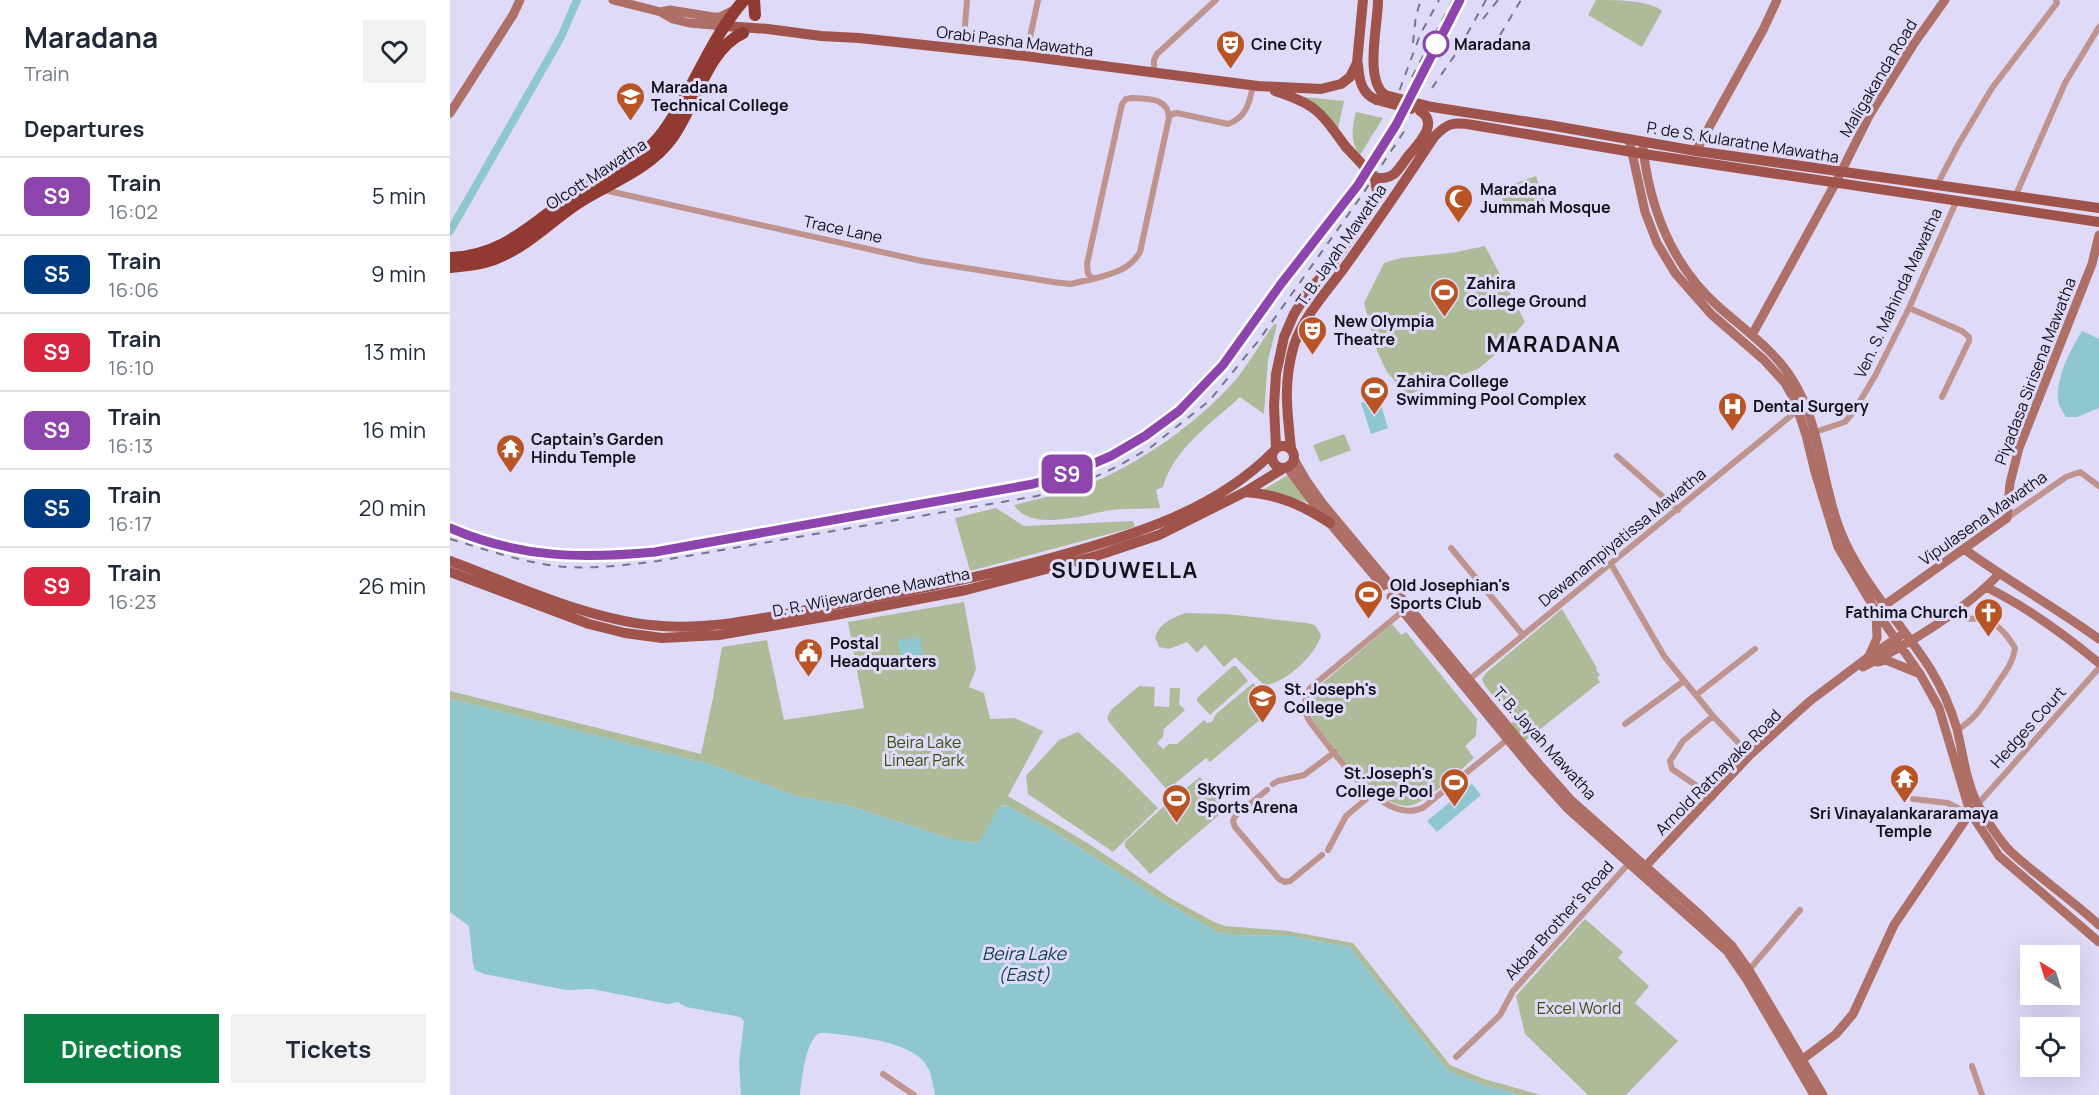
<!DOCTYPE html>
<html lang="en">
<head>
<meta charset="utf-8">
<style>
  body { margin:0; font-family:Manrope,sans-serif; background:#f2f2f3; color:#1f2937; height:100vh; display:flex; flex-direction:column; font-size:22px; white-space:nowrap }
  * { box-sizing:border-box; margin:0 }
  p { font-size:20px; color:#747a83 }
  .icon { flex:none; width:33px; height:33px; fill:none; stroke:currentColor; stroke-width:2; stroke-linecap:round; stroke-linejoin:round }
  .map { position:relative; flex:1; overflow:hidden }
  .panel { display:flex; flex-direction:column; background:#fff; width:450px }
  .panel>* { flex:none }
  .badge { padding:0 12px; border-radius:9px; font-size:21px; line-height:39px }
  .needle { width:39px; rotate:322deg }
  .tools { position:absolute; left:1570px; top:945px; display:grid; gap:12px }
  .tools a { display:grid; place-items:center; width:60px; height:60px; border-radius:0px; background:#fff; box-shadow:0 6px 24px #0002; font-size:30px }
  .map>.badge { position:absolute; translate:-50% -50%; box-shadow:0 0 0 3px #fff }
  h2 { padding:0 24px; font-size:22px; line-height:54px }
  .round { display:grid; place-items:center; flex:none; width:63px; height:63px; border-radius:0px; background:#f2f2f3 }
  .summary { display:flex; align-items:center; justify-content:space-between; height:102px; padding:0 24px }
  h1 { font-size:28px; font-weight:700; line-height:45px }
  .action { display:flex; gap:12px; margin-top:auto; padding:12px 24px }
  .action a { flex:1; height:69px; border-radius:0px; background:#0b8043; color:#fff; font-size:24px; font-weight:700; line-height:69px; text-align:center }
  .action a+a { background:#f2f2f3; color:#1f2937 }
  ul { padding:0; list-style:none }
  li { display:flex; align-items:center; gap:18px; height:78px; padding:0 24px; border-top:2px solid #e0e1e3 }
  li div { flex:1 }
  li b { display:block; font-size:22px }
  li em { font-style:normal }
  li .badge { min-width:66px; font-weight:700; text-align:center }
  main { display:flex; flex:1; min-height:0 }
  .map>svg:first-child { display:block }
  .green { fill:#aebb99 }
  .water { fill:#8fc7d1 }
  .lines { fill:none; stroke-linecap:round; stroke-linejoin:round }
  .canal { stroke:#8fc7d1; stroke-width:8 }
  .street { stroke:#c0948e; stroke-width:6 }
  .secondary { stroke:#ad6f66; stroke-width:9 }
  .primary { stroke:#9f534a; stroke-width:10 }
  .highway { stroke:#913a31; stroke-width:12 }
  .rail { stroke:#787589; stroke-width:2; stroke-dasharray:8 8; stroke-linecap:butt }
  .primary-bridge { stroke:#9f534a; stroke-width:10 }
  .line-casing { stroke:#fff; stroke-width:14 }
  .line { stroke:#8e44ad; stroke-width:9 }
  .stop-dot { fill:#fff; stroke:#8e44ad; stroke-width:3 }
  .labels { text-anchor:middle; stroke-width:6; stroke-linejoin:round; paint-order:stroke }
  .street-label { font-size:16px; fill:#13111b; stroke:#dfdaf8 }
  .poi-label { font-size:16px; font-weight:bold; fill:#13111b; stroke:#dfdaf8; text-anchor:start }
  .stop-label { font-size:16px; font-weight:bold; fill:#13111b; stroke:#dfdaf8; text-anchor:start }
  .park-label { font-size:16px; fill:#3b4e0e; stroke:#dfdaf8 }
  .water-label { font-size:18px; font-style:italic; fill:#12444d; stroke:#dfdaf8 }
  .district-label { font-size:22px; font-weight:bold; letter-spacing:1.5px; fill:#13111b; stroke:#dfdaf8 }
</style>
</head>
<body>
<main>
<section class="panel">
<div class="summary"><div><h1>Maradana</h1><p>Train</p></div><a class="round"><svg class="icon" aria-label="heart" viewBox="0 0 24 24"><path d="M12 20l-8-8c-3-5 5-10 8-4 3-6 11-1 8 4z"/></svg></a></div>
<h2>Departures</h2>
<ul>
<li><span class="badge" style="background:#8e44ad;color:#fff">S9</span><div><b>Train</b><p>16:02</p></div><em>5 min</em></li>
<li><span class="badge" style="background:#003b80;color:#fff">S5</span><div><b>Train</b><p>16:06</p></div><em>9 min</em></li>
<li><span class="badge" style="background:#d7263d;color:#fff">S9</span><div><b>Train</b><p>16:10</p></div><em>13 min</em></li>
<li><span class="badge" style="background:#8e44ad;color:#fff">S9</span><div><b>Train</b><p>16:13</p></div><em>16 min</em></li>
<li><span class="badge" style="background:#003b80;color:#fff">S5</span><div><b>Train</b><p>16:17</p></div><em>20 min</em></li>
<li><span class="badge" style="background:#d7263d;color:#fff">S9</span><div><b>Train</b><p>16:23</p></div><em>26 min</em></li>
</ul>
<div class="action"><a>Directions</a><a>Tickets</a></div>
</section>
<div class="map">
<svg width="1649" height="1095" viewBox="0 0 1649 1095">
  <rect width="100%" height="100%" fill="#dfdaf8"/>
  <path class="green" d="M1146,0C1166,0 1200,0 1212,11L1192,47L1138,15Z
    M854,97L894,101L888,129Z
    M906,112L933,118L910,155C900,143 902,127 906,112Z
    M1086,176L1095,203L1058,215L1049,189Z
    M1035,246L1075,322L1051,350L1028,369L957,395L937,372L927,351L914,303L934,263L951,258L1001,253Z
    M824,324L827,325L818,360L814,414L790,397C761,424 724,448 713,487L706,490L710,508C694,509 678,508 662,510C635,514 582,533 564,505C586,499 609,495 631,487C686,467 750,422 788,377C801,360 812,341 824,324Z
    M894,434L901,450L870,462L863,445Z
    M838,475L857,501L856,502L835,495L811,491Z
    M546,508L574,526L683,521L685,527L520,571L505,518Z
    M514,602L526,669L519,687L534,693L540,719L565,718L593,731L558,796L639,844L720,898L764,922L775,926L838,931L903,943L1000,1065L1034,1079L1091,1095H1070L1033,1085L998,1071L899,947L840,936L782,935L767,932L713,901L597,827L555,805L552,806L529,843L505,840L399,806L346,796L259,764L0,699V691L251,754L263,698L272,647L317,640L334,720L414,708L398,622Z
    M1112,609L1147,668L1146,670L1150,675L1147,678L1150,682L1075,741L1061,724L1064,721L1035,686L1032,679L1036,673Z
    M735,613L776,614L857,623L865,625L871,635C867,654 834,685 814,685L785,657L774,667L755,645L747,653L737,642L719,649L709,647L705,637C710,623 722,618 735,613Z
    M942,624L951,635L956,632L1027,719L1026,736L1015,746L1024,758C1010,770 978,801 962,805C926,813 880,742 861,718C857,704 860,696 869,686Z
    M783,666H786L798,681L760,715L747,701V698Z
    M803,683L825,707L760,762L756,758L717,790L659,722L657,717L662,709L689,686L705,687L704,706L719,707L720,688H730L729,704L735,710L714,729L713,737L707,743L713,749L719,744H727L754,720L757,723L762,722L766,714Z
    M628,732L671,771L708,808L663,852L578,794L576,776L609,740Z
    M750,777L776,809L700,874L675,847V842L714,806Z
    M1135,919L1173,952L1168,958L1199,986L1185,1003L1228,1041L1176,1095H1138L1075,1034L1066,996Z"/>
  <path class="water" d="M1632,331L1649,339V408L1627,417H1616C1613,412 1608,405 1608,399C1606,377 1621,349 1632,331Z
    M929,398L938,428L921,434L911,403Z
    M470,637L474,664L453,668L448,640Z
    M0,699L259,764L346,796L399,806L505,840L529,843L548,809L555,805L597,827L713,901L767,932L782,935L840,936L899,947L998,1071L1033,1085L1070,1095H485C483,1086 482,1076 478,1068C465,1040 401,1036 375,1033H369C355,1042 352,1079 350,1095H291L289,1063L294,1021L290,1017L236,1007L228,1002L218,1004L142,989L116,990L34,974L25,970L23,964L19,926L0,912Z
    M1022,784L1031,795L987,832L977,821Z"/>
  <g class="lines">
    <path class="canal" d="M0,231L111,37L127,0"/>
    <path class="street" d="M513,50L517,0
      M576,56L588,0
      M704,73V60L707,54L766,0
      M682,98C698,99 718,97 719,118L690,252C680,270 661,274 643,279L638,274L637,264L672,104L676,99Z
      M719,115L727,113L778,124C796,118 800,102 803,85
      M1487,185L1508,145L1542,88L1607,3L1606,0
      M154,190L472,261L603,282L620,284L643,279
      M1565,197L1615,83L1649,27
      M1459,308L1512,331L1519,337V341L1492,397
      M1362,433L1395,422L1404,411L1425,376L1459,308L1507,200
      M1167,456L1228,510
      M1557,518L1616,477L1630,472L1649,486
      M1001,548L1073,635
      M1161,564L1214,656L1263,716L1300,755
      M1504,610C1520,624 1518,616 1534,620C1548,623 1558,636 1565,648C1563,664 1554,673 1546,686C1534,704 1526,719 1507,730
      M953,611L860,688C853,701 853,710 860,722C882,749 933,829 974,807L1058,739
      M1016,682L1348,410
      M1246,695L1305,649
      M1175,724L1234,681
      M823,784L828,781L854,775L885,752
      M817,790L785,816L783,821L785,827L829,879L835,882L840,881L872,855
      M1263,797L1222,769L1220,761L1233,741L1263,716
      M1463,799L1498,803L1519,814
      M1528,804L1649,668
      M878,850L896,816L921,795
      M1299,970L1350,910
      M1006,1057L1050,1015L1063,991L1181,861
      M1522,1066L1532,1095
      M433,1074L464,1095"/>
    <path class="secondary" d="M163,0L211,12L223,19L239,23L274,26
      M211,12L220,10L263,17H270L284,10
      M0,113L63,15L70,0
      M1179,139L1195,212L1207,243L1225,273L1261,314L1314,360L1335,383L1344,399L1356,435L1365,472L1388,547L1426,611L1470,674L1489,708L1520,812L1549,856L1649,942
      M1193,148C1200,209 1223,267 1270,308C1295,330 1325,351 1342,379C1371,424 1371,481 1390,530C1409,580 1452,624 1481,670C1492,688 1501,709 1507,729C1513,754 1516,782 1528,805C1535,818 1550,841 1560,851C1588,877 1621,899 1649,925
      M1246,151L1313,30L1327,0
      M1302,335L1385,184L1420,114L1463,45L1495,0
      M844,459L856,480L873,504L1089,764L1120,799L1248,913L1282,946L1299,970L1373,1095
      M837,467L867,508L933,586
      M1514,549C1558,581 1605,607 1649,639
      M1536,587C1577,607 1614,634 1649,663
      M941,597L1082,769L1118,809L1277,951L1297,980L1364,1095
      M1432,607L1557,518L1560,483L1569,448L1642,264L1649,235
      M1419,656L1427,638L1426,611
      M1427,662L1436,660L1468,673
      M1413,667C1457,645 1515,610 1549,574
      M1192,870L1300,755L1360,701L1417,658L1450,636
      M1349,1062L1386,1034L1403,1014L1444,925L1522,810"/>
    <path class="primary" d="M928,0C928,26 914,79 935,95
      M274,26L318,29L371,36L409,38L576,56L808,86L871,89L891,84L900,77L907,63L913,0
      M908,64C909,79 911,94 927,100
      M825,91C868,105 870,112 896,147
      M982,107L1099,125L1246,151L1649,208
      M822 457a11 11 0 1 1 22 0a11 11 0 1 1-22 0Z
      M826,448L824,406L826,374L834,337L844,314L860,289L881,266L924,204L927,192L925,178C932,178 937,179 944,174C950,169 954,161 959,155C968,144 990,123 970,111
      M841,448C837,411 833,382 844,345C853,317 877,291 894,268C925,225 955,181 984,137C998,122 1004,122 1023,125L1194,154L1649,222
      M795,492C828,494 852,505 880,523
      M0,561C65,585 142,622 212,626C269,630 327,615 382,605C458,591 534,577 608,556C684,535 765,510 822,453
      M0,572L139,624L175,633L212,638L269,635L385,615L516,590L646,556L709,535L795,492L834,468"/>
    <path class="highway" d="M304,0L305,15
      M0,258C58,256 86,218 131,190C160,172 192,161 213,132C244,90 259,40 294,0
      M0,267C17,265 34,264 49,257C78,245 100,222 125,205C158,183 198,171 222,138C245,107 257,49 293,33"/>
    <path class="rail" d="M1033,19L1048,0
      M1050,35L1071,0
      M963,43L966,15L971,0
      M962,77L1003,0
      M982,88L1007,52L1036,0
      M944,105L970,35L989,0
      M0,528C67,557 133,559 205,552L583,484C664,459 719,431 773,365C794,339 811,310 831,283C856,251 883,220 907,186C921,166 933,145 946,125
      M0,539C35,549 70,562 107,566C140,570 175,565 208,561L587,496L632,483L668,466L701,447L759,401L809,340L910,198L957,127"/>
    <path class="primary-bridge" d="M935,95L982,107
      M927,100L961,109
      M896,147L925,178"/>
  </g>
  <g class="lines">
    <defs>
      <path id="line" d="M0,528C69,558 132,559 205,552L583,484L628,470L661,456L695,436L729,411L773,365L831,284L908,185L946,125L1010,0"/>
    </defs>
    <use href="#line" class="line-casing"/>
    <use href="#line" class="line"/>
  </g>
  <defs>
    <symbol id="theatre-pin" viewBox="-11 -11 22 30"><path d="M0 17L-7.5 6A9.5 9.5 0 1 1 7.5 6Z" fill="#b95424" stroke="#dfdaf8"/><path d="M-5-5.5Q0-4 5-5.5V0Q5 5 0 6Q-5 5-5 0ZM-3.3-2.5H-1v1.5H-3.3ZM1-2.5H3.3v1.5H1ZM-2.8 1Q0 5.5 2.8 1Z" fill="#fff"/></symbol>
    <symbol id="university-pin" viewBox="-11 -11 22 30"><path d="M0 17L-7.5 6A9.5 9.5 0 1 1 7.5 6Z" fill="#b95424" stroke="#dfdaf8"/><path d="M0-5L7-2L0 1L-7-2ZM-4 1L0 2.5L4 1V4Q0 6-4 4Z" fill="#fff"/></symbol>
    <symbol id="mosque-pin" viewBox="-11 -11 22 30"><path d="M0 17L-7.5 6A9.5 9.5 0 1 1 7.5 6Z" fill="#b95424" stroke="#dfdaf8"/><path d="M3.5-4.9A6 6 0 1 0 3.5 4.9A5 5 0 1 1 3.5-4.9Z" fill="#fff"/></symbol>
    <symbol id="stadium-pin" viewBox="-11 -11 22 30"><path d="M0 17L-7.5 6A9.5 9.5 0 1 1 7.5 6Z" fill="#b95424" stroke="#dfdaf8"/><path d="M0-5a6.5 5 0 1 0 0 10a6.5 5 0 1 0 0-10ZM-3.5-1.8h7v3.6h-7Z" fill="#fff"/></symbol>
    <symbol id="hospital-pin" viewBox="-11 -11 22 30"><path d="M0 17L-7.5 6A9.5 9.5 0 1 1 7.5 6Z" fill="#b95424" stroke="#dfdaf8"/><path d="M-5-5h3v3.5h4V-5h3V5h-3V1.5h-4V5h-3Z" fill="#fff"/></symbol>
    <symbol id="temple-pin" viewBox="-11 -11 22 30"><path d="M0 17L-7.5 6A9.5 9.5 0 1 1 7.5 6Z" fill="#b95424" stroke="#dfdaf8"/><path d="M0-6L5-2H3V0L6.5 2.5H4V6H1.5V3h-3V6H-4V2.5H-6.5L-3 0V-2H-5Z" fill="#fff"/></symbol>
    <symbol id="church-pin" viewBox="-11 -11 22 30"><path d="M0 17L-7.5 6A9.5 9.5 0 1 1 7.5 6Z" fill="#b95424" stroke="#dfdaf8"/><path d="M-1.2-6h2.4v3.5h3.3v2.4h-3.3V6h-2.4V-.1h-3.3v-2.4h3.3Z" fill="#fff"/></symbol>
    <symbol id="civic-pin" viewBox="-11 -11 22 30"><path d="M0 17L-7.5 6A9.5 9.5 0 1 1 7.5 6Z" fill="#b95424" stroke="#dfdaf8"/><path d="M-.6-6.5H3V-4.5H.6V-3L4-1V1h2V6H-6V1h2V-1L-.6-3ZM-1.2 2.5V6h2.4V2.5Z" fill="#fff"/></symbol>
  </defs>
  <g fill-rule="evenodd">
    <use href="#theatre-pin" x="764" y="28" width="33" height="45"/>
    <use href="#university-pin" x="164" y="80" width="33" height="45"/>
    <use href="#mosque-pin" x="992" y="182" width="33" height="45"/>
    <use href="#stadium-pin" x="978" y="276" width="33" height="45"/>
    <use href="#theatre-pin" x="846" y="314" width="33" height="45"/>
    <use href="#stadium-pin" x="908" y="374" width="33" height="45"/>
    <use href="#hospital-pin" x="1266" y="390" width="33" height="45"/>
    <use href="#temple-pin" x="44" y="432" width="33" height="45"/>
    <use href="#stadium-pin" x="902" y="578" width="33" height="45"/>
    <use href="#church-pin" x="1522" y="596" width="33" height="45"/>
    <use href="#civic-pin" x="342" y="636" width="33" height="45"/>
    <use href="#university-pin" x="796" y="682" width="33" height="45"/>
    <use href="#temple-pin" x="1438" y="762" width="33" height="45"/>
    <use href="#stadium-pin" x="988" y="766" width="33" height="45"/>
    <use href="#stadium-pin" x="710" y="782" width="33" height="45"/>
  </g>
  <circle class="stop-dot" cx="986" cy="44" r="12"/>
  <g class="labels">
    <g class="street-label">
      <text transform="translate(565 41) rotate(7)" y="6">Orabi Pasha Mawatha</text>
      <text transform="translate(1428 78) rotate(-59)" y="6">Maligakanda Road</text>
      <text transform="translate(1293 142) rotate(9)" y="6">P. de S. Kularatne Mawatha</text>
      <text transform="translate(146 174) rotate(-33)" y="6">Olcott Mawatha</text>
      <text transform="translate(393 229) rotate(12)" y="6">Trace Lane</text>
      <text transform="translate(891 245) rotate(-55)" y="6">T. B. Jayah Mawatha</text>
      <text transform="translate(1448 293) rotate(-65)" y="6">Ven. S. Mahinda Mawatha</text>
      <text transform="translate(1585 371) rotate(-69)" y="6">Piyadasa Sirisena Mawatha</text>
      <text transform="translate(1533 518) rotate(-35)" y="6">Vipulasena Mawatha</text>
      <text transform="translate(1172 537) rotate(-39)" y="6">Dewanampiyatissa Mawatha</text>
      <text transform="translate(421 592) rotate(-11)" y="6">D. R. Wijewardene Mawatha</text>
      <text transform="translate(1578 727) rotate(-48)" y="6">Hedges Court</text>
      <text transform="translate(1095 743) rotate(48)" y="6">T. B. Jayah Mawatha</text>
      <text transform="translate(1268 772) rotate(-45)" y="6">Arnold Ratnayake Road</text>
      <text transform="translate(1109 920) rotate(-48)" y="6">Akbar Brother's Road</text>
    </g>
    <g class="poi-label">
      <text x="801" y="50">Cine City</text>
      <text x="201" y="93">Maradana<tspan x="201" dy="18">Technical College</tspan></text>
      <text x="1030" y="195">Maradana<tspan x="1030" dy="18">Jummah Mosque</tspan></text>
      <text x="1016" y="289">Zahira<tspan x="1016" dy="18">College Ground</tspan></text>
      <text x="884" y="327">New Olympia<tspan x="884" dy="18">Theatre</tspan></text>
      <text x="946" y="387">Zahira College<tspan x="946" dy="18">Swimming Pool Complex</tspan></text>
      <text x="1303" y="412">Dental Surgery</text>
      <text x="81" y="445">Captain's Garden<tspan x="81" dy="18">Hindu Temple</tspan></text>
      <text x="940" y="591">Old Josephian's<tspan x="940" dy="18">Sports Club</tspan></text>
      <text x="1518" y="618" text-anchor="end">Fathima Church</text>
      <text x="380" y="649">Postal<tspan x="380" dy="18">Headquarters</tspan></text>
      <text x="834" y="695">St. Joseph's<tspan x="834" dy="18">College</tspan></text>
      <text x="983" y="779" text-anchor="end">St.Joseph's<tspan x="983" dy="18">College Pool</tspan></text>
      <text x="747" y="795">Skyrim<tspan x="747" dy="18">Sports Arena</tspan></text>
      <text x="1454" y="819" text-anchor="middle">Sri Vinayalankararamaya<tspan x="1454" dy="18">Temple</tspan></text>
    </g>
    <g class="stop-label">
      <text x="1004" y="50">Maradana</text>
    </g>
    <g class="park-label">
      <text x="474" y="748">Beira Lake<tspan x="474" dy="18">Linear Park</tspan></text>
      <text x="1129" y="1014">Excel World</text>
    </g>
    <g class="water-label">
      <text x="574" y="960">Beira Lake<tspan x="574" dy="21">(East)</tspan></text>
    </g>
    <g class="district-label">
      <text x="1104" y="352">MARADANA</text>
      <text x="675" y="578">SUDUWELLA</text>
    </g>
  </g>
</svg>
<div class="tools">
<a><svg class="needle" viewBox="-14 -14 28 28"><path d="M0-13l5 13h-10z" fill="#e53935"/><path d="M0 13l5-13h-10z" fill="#747a83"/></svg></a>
<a><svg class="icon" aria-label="locate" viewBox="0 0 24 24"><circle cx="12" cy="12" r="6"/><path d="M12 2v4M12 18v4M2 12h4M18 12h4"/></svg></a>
</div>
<b class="badge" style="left:617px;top:474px;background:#8e44ad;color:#fff">S9</b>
</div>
</main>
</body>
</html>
